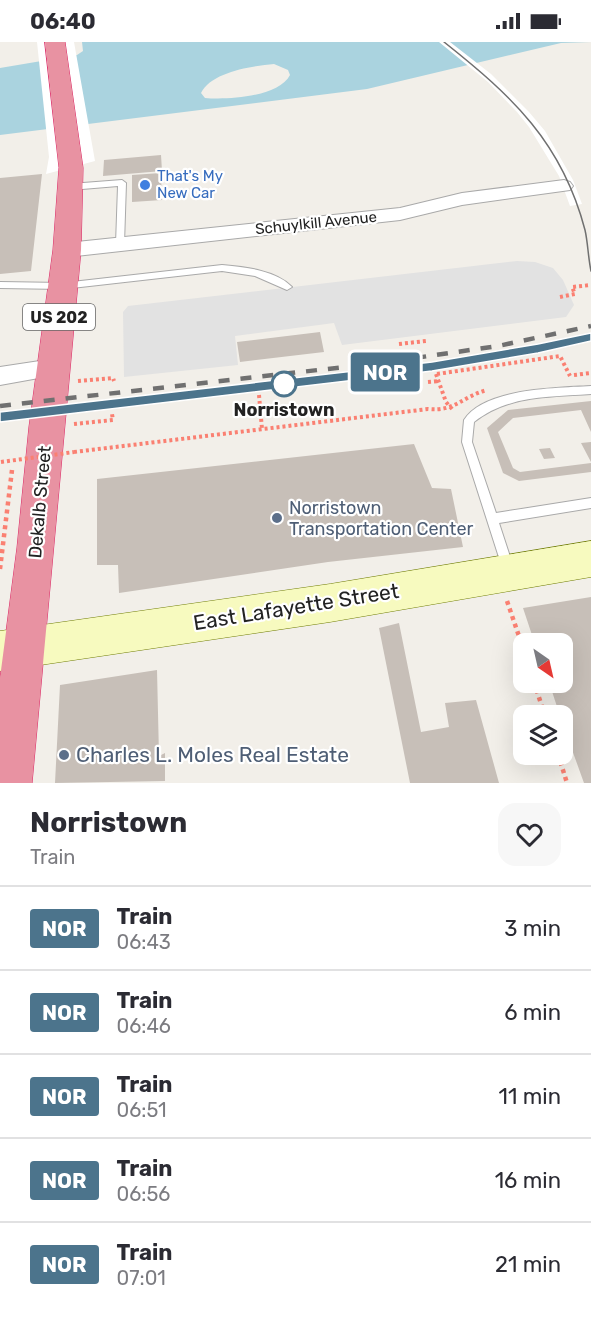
<!DOCTYPE html>
<html lang="en">
<head>
<meta charset="utf-8">
<style>
  body { margin:0; font-family:Rubik,sans-serif; background:#f7f7f7; color:#2b2b33; height:100vh; display:flex; flex-direction:column; font-size:22px; white-space:nowrap }
  * { box-sizing:border-box; margin:0 }
  p { font-size:20px; color:#7c7c81 }
  .icon { flex:none; width:33px; height:33px; fill:none; stroke:currentColor; stroke-width:2; stroke-linecap:round; stroke-linejoin:round }
  .map { position:relative; height:741px; overflow:hidden }
  .details { display:flex; flex-direction:column; background:#fff; flex:1 }
  .details>* { flex:none }
  .badge { padding:0 12px; border-radius:4px; font-size:21px; line-height:39px }
  .needle { width:39px; rotate:146deg }
  .buttons { position:absolute; left:513px; top:591px; display:grid; gap:12px }
  .buttons a { display:grid; place-items:center; width:60px; height:60px; border-radius:12px; background:#fff; box-shadow:0 6px 24px #0002; font-size:30px }
  .map>.badge { position:absolute; translate:-50% -50%; box-shadow:0 0 0 3px #fff }
  .round { display:grid; place-items:center; flex:none; width:63px; height:63px; border-radius:18px; background:#f7f7f7 }
  .overview { display:flex; align-items:center; justify-content:space-between; height:102px; padding:0 30px }
  h1 { font-size:28px; font-weight:700; line-height:45px }
  ul { padding:0; list-style:none }
  li { display:flex; align-items:center; gap:18px; height:84px; padding:0 30px; border-top:2px solid #e1e1e2 }
  li div { flex:1 }
  li b { display:block; font-size:22px }
  li em { font-style:normal }
  li .badge { min-width:66px; font-weight:700; text-align:center }
  .status { display:flex; justify-content:space-between; align-items:center; height:42px; padding:0 30px; background:#fff; direction:ltr }
  .status svg { height:16px; fill:currentColor }
  .map>svg:first-child { display:block }
  .parking { fill:#e2e2e2 }
  .water { fill:#aad3df; fill-rule:evenodd }
  .pier { fill:#fff }
  .building { fill:#c7bfb8 }
  .lines { fill:none; stroke-linecap:round; stroke-linejoin:round }
  .lane-casing { stroke:#a9a9a9; stroke-width:2 }
  .street-casing { stroke:#a9a9a9; stroke-width:2 }
  .secondary-casing { stroke:#707d05; stroke-width:1 }
  .highway-casing { stroke:#dc2a67; stroke-width:1 }
  .path-far1 { stroke:#fa8072; stroke-width:4; stroke-dasharray:3 3; stroke-linecap:butt }
  .path { stroke:#fa8072; stroke-width:4.5; stroke-dasharray:4 4; stroke-linecap:butt }
  .lane { fill:#fff; fill-rule:evenodd }
  .street { fill:#fff; fill-rule:evenodd }
  .secondary { fill:#f7fabf; fill-rule:evenodd }
  .highway { fill:#e892a2; fill-rule:evenodd }
  .tram { stroke:#707070; stroke-width:1.5 }
  .rail { stroke:#707070; stroke-width:4.5; stroke-dasharray:11 11; stroke-linecap:butt }
  .path-bridge { stroke:#fa8072; stroke-width:4; stroke-dasharray:3 3; stroke-linecap:butt }
  .line { fill:#4c748c; stroke:#fff; stroke-width:1.5 }
  .shop-dot { fill:#3f7fe0; stroke:#fff; stroke-width:2 }
  .stop-dot { fill:#fff; stroke:#4c748c; stroke-width:3 }
  .service-dot { fill:#5c6f8a; stroke:#fff; stroke-width:2 }
  .labels { text-anchor:middle; stroke-width:4.5; stroke-linejoin:round; paint-order:stroke }
  .far-shop-label { font-size:15px; fill:#366cbe; stroke:#fff; text-anchor:start }
  .far-street-label { font-size:15px; fill:#222; stroke:#fff }
  .shield { fill:#fff; stroke:#646464; stroke-width:1.5 }
  .shield-label { font-size:16px; font-weight:bold; fill:#222 }
  .stop-label { font-size:18px; font-weight:bold; fill:#222; stroke:#fff }
  .street-label { font-size:18px; fill:#222; stroke:#fff }
  .service-label { font-size:18px; fill:#4e5e75; stroke:#fff; text-anchor:start }
  .near-street-label { font-size:21px; fill:#222; stroke:#fff }
  .near-service-label { font-size:21px; fill:#4e5e75; stroke:#fff; text-anchor:start }
</style>
</head>
<body>
<div class="status"><b>06:40</b><svg viewBox="0 0 49 12"><path d="M0 12V9h3v3zM5 12V6h3v6zM10 12V3h3v9zM15 12V0h3v12zM26 1h20v11H26zM47 4h2v5h-2z"/></svg></div>
<div class="map">
<svg width="591" height="741" viewBox="0 0 591 741">
  <rect width="100%" height="100%" fill="#f2efe9"/>
  <path class="parking" d="M517,219L535,220L553,226L563,238L574,263L566,275L342,303L334,281L235,294L238,323L124,335L123,270L128,264Z"/>
  <path class="water" d="M82,0H591L561,1L367,47L0,93V26L77,13L83,9ZM274,22L288,28L290,33C279,55 227,58 205,56L201,51C211,30 252,24 274,22Z"/>
  <path class="pier" d="M37,0H74L95,119L46,132L49,115Z
    M439,0H450L491,32L529,70L545,89L573,138L582,162L570,164L559,134L529,85L517,70L488,40Z"/>
  <path class="building" d="M161,113L162,129L103,134L104,118Z
    M161,131L162,158L132,160V133Z
    M42,132L31,229L0,232V136Z
    M320,290L324,310L240,320L237,300Z
    M591,359V390L581,368L513,376L498,390L513,426L520,430L591,421V430L519,439L503,431L487,386L508,368Z
    M591,400V420L581,401Z
    M414,402L432,446L451,447L463,505L328,520L119,551L118,523H97V437Z
    M550,406L555,416L544,417L539,407Z
    M591,555V741H584L562,680V674H560L549,640H562V602H535L523,566Z
    M399,581L421,690L449,685L445,661L476,658L499,741H410L379,586Z
    M157,628L159,714L165,711V739L55,741L60,643Z"/>
  <g class="lines">
    <defs>
      <path id="lane" d="M122,138L126,141L124,202L120,205L116,202L118,144L70,148L66,145L70,142Z
        M222,223C244,225 276,228 292,245L287,248L255,234L222,229L63,247L0,246V240L63,241Z
        M591,344V352C550,355 508,353 474,380L472,400L496,471L591,456V466L499,481L514,527L512,531L508,533L504,531L462,400L464,378C484,346 557,346 591,344Z"/>
      <path id="street" d="M564,138L570,140L573,144L570,148L462,163L400,178L67,215L60,213L58,208L60,203L67,201L400,166L462,151Z
        M53,317L61,320L64,326L61,332L0,343V325Z"/>
      <path id="secondary" d="M591,499V535L330,580L0,629V589L330,542Z"/>
      <path id="highway" d="M45,0H65L83,126L81,208L32,741H0V636L17,506L29,385L53,208L59,126Z"/>
    </defs>
    <use href="#lane" class="lane-casing"/>
    <use href="#street" class="street-casing"/>
    <use href="#secondary" class="secondary-casing"/>
    <use href="#highway" class="highway-casing"/>
    <path class="path-far1" d="M560,255L575,252L572,245L591,243
      M399,302L426,299
      M436,332L446,360L453,368
      M437,332L560,314L570,334
      M574,333L591,331
      M78,339L113,336L114,339
      M428,340L439,339
      M259,353L262,387
      M74,382L113,378L112,372
      M74,410L428,367C455,370 463,354 487,348"/>
    <path class="path" d="M0,527L12,428
      M507,559L524,609
      M534,640L545,674
      M558,712L567,741"/>
    <use href="#lane" class="lane"/>
    <use href="#street" class="street"/>
    <use href="#secondary" class="secondary"/>
    <use href="#highway" class="highway"/>
    <path class="tram" d="M444,0C512,54 562,100 585,188C588,201 588,215 591,229"/>
    <path class="rail" d="M0,364L380,321L498,304L591,284
      M0,375L432,324L538,307L591,295"/>
    <path class="path-bridge" d="M1,420L74,410"/>
  </g>
  <path class="line" d="M591,291V299L538,311L432,329L0,380V370L432,320L538,302Z"/>
  <circle class="shop-dot" cx="145" cy="143" r="6"/>
  <circle class="stop-dot" cx="284" cy="342" r="12"/>
  <g class="service-dot">
    <circle cx="277" cy="476" r="6"/>
    <circle cx="64" cy="713" r="6"/>
  </g>
  <g class="labels">
    <g class="far-shop-label">
      <text x="157" y="139">That's My<tspan x="157" dy="17">New Car</tspan></text>
    </g>
    <g class="far-street-label">
      <text transform="translate(316 181) rotate(-6)" y="5">Schuylkill Avenue</text>
    </g>
    <rect class="shield" x="23" y="262" width="72" height="26" rx="4.5"/>
    <g class="shield-label">
      <text x="59" y="281">US 202</text>
    </g>
    <g class="stop-label">
      <text x="284" y="374">Norristown</text>
    </g>
    <g class="street-label">
      <text transform="translate(40 460) rotate(-85)" y="6">Dekalb Street</text>
    </g>
    <g class="service-label">
      <text x="289" y="472">Norristown<tspan x="289" dy="21">Transportation Center</tspan></text>
    </g>
    <g class="near-street-label">
      <text transform="translate(296 565) rotate(-9)" y="7">East Lafayette Street</text>
    </g>
    <g class="near-service-label">
      <text x="76" y="720">Charles L. Moles Real Estate</text>
    </g>
  </g>
</svg>
<div class="buttons">
<a><svg class="needle" viewBox="-14 -14 28 28"><path d="M0-13l5 13h-10z" fill="#e53935"/><path d="M0 13l5-13h-10z" fill="#7c7c81"/></svg></a>
<a><svg class="icon" aria-label="layers" viewBox="0 0 24 24"><path d="M12 4l9 5-9 5-9-5zM3 14l9 5 9-5"/></svg></a>
</div>
<b class="badge" style="left:385px;top:330px;background:#4c748c;color:#fff">NOR</b>
</div>
<section class="details">
<div class="overview"><div><h1>Norristown</h1><p>Train</p></div><a class="round"><svg class="icon" aria-label="heart" viewBox="0 0 24 24"><path d="M12 20l-8-8c-3-5 5-10 8-4 3-6 11-1 8 4z"/></svg></a></div>
<ul>
<li><span class="badge" style="background:#4c748c;color:#fff">NOR</span><div><b>Train</b><p>06:43</p></div><em>3 min</em></li>
<li><span class="badge" style="background:#4c748c;color:#fff">NOR</span><div><b>Train</b><p>06:46</p></div><em>6 min</em></li>
<li><span class="badge" style="background:#4c748c;color:#fff">NOR</span><div><b>Train</b><p>06:51</p></div><em>11 min</em></li>
<li><span class="badge" style="background:#4c748c;color:#fff">NOR</span><div><b>Train</b><p>06:56</p></div><em>16 min</em></li>
<li><span class="badge" style="background:#4c748c;color:#fff">NOR</span><div><b>Train</b><p>07:01</p></div><em>21 min</em></li>
</ul>
</section>
</body>
</html>
